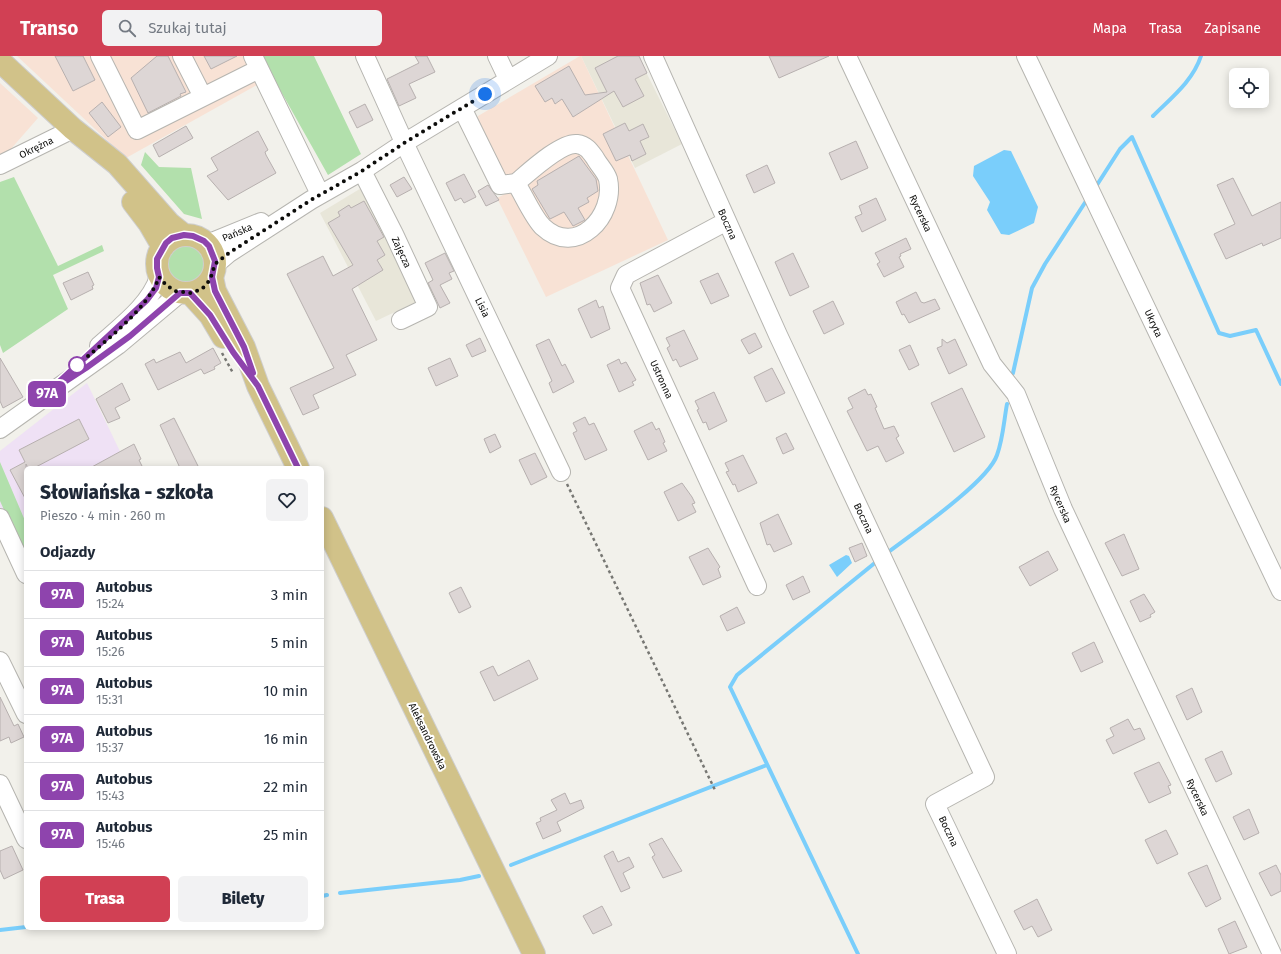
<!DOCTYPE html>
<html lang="pl">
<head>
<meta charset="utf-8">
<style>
  body { margin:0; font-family:"Fira Sans",sans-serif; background:#f2f2f3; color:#1f2937; height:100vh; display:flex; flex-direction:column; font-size:15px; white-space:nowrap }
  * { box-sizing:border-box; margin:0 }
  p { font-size:13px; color:#747a83 }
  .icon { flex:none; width:22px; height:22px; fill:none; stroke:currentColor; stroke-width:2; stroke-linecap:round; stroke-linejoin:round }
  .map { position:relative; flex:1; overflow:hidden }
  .panel { position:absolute; left:24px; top:410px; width:300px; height:464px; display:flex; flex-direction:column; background:#fff; border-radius:6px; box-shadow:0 2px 10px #0003 }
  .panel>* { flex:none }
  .badge { padding:0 8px; border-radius:6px; font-size:14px; line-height:26px }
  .buttons { position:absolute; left:1229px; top:12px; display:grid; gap:8px }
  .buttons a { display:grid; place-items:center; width:40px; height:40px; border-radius:6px; background:#fff; box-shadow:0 2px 10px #0003; font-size:20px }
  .you { position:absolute; width:20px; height:20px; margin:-10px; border:3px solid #fff; border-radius:50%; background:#1a73e8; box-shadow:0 0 0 6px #1a73e833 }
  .map>.badge { position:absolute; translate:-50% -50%; box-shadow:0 0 0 2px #fff }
  h2 { padding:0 16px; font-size:15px; line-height:36px }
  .round { display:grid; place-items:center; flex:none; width:42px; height:42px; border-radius:6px; background:#f2f2f3 }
  .head { display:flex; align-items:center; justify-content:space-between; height:68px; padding:0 16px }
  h1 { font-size:19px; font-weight:800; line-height:30px }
  .primary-button { display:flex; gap:8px; margin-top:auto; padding:8px 16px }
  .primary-button a { flex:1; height:46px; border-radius:6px; background:#d14054; color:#fff; font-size:16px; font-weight:800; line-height:46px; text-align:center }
  .primary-button a+a { background:#f2f2f3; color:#1f2937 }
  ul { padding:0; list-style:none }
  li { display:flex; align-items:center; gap:12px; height:48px; padding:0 16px; border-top:1px solid #e0e1e3 }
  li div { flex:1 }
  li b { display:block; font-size:15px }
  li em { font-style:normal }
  li .badge { min-width:44px; font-weight:700; text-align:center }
  header { display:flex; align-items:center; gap:24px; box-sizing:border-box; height:56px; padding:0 20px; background:#d14054; color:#fff }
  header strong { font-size:19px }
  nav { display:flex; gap:22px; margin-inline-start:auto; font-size:14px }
  .search { width:280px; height:36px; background:#f2f2f3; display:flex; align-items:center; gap:10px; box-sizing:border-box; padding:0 14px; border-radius:6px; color:#747a83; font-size:15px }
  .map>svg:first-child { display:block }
  .built { fill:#e8e6d9 }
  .industrial { fill:#f8e2d5 }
  .education { fill:#efe1f5 }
  .green { fill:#b2e0ac }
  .water { fill:#7acefb }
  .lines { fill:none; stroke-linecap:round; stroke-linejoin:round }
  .stream { stroke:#7acefb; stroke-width:4 }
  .building { fill:#ddd6d5; stroke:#b7b0af }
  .minor-casing { stroke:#b6b5b0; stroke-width:20 }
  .major-casing { stroke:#cecece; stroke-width:24 }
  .path { stroke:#777773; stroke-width:2.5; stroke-dasharray:3 3; stroke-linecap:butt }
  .minor { stroke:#fff; stroke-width:18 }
  .major { stroke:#d1c289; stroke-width:22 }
  .line-casing { stroke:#fff; stroke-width:9 }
  .line { stroke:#8e44ad; stroke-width:6 }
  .walk { stroke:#0c0c0a; stroke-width:4; stroke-dasharray:0 7.2 }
  .stop-dot { fill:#fff; stroke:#8e44ad; stroke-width:2 }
  .labels { text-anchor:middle; stroke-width:4; stroke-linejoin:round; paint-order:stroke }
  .street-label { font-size:10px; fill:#0c0c0a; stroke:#fff }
</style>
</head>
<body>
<header>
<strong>Transo</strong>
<div class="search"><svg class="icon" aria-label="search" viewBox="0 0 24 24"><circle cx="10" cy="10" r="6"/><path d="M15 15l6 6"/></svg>Szukaj tutaj</div>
<nav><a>Mapa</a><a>Trasa</a><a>Zapisane</a></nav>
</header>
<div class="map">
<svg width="1281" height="898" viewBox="0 0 1281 898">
  <rect width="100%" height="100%" fill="#f2f1eb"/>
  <path class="built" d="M581,0H638L682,88L635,112Z
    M363,131L418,245L376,265L320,157Z"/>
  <path class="industrial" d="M17,0H243L257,29L126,102Z
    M580,0H581L668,184L546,241L497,142L515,133L503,121L476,70L478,60Z
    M0,27L38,62L10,94L0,98Z"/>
  <path class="education" d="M87,327L128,412H26V507L0,451V395Z"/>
  <path class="green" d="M261,0H314L361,98L328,119Z
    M145,96L159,111L191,112L202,163L184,158L141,109Z
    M14,121L58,210L102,189L104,195L53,219L68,253L3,297L0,289V126Z
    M167 209a19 19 0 1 1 38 0a19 19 0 1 1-38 0Z
    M0,406L26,467V489L21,491L0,445Z"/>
  <path class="water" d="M1004,94L1011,95L1038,151L1034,167L1009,179L1001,178L987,154L990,146L973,120L974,110Z
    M846,499L849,500L852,507L837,521L829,509Z"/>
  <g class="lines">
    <path class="stream" d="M1153,60C1171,42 1193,25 1201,0
      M1095,132L1120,93L1132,81L1219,277L1230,280L1256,274L1281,328
      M1013,317L1032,232L1045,208L1088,142
      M887,497C912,478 988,426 997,399C1003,383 1004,364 1007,348
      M511,809L767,709
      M340,837L460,824L479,820
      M322,840L327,839
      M0,874L26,871
      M858,898L730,631L737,619L876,506"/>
  </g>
  <path class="building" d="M55,0H83L95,24L73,35Z
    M157,0H168L186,36L180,38L181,40L148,57L131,22Z
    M204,0H237L211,13Z
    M415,0H427L435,16L409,28L416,42L399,50L387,23L419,7Z
    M618,0H639L647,17L635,23L644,40L623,51L614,35L573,61L562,43L555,48L552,42L545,46L535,30L569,10L585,39L607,36L595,12Z
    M769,0H829L779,22Z
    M102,46L121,71L108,81L89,57Z
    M365,48L373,64L357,72L349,56Z
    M625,67L629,75L643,68L649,81L640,85L646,98L632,105L630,99L616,105L603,78Z
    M186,70L193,82L159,101L153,89Z
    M258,75L268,94L265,96L266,99L276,117L228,144L207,120L218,114L211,102Z
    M856,85L868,112L841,124L829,97Z
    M579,100L596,123L598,135L587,142L589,146L578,152L585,164L573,170L564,156L550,163L532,133L538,129L537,125Z
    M767,109L775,127L754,137L746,119Z
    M464,118L476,141L464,147L461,142L455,145L446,127Z
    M404,121L412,133L397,141L390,129Z
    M1233,122L1252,160L1281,146V182L1263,190L1262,187L1226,203L1214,178L1235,168L1217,129Z
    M488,129L499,144L486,150L478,135Z
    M876,142L886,164L862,176L855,161L862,158L859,150Z
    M364,145L384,181L377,185L385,199L377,204L383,214L352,233L377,284L346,299L356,319L313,339L319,352L303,359L290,332L334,312L287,218L323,200L333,220L353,209L328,167L340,160L338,156L349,149L351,152Z
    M906,182L911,193L900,198L901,200L899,201L904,211L884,221L877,208L880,206L875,197Z
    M445,197L454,215L449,217L452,223L440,229L450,247L440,252L428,227L433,224L425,207Z
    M793,197L809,231L790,240L775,206Z
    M88,216L94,229L92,230L93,233L71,244L63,227Z
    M718,217L729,240L711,248L700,225Z
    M658,219L672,247L654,256L650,248L647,249L640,227Z
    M916,236L921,246L924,247L935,243L940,253L909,267L904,258L902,259L896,246Z
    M596,244L599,252L603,250L610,273L591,282L578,253Z
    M833,245L844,268L824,278L813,255Z
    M684,274L698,303L680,311L676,303L673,305L667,292L670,290L666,282Z
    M755,277L762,291L749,298L741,284Z
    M480,282L486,295L472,301L466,289Z
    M549,283L562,310L565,308L574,326L553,337L549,327L552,325L536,289Z
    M942,283L947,287L955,283L967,309L949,318L937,292L942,290Z
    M910,289L919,309L909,314L899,294Z
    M213,292L221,307L214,311L215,313L204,318L201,313L158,334L145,308L154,303L156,307L180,296L186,307Z
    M0,302L23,341L3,352L0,345Z
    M450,302L458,320L436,330L428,312Z
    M619,303L621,308L626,306L636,324L632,326L634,329L619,336L607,309Z
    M772,312L785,337L766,346L754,321Z
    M122,327L130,344L115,352L120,362L108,367L96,343Z
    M962,332L985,381L954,396L931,347Z
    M865,333L868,339L871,338L877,351L875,352L884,373L894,370L899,380L896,382L904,397L886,406L878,390L867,395L847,355L853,352L848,342Z
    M714,336L727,365L709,374L706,366L703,367L697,354L699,353L695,345Z
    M585,361L589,369L594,367L607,394L585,404L573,377L577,375L573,367Z
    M174,362L199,412H180L160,369Z
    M79,363L89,383L34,412H28L26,408V444L10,414L25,406L19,394Z
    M652,366L656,374L659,372L665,386L663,387L667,395L648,404L634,375Z
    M786,377L794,393L783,398L776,382Z
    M495,378L501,391L490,397L484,383Z
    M134,388L141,403L139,404L143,412H90Z
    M535,397L547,421L531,429L519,404Z
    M743,399L757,427L738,436L735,428L733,429L726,416L729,415L725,407Z
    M682,427L692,441L695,447L692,448L696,456L678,465L664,436Z
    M778,458L792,488L774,496L770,488L767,489L760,467Z
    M1124,478L1139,513L1122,520L1105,487Z
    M862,487L867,500L855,506L849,492Z
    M708,492L720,511L718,513L721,521L703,529L689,501Z
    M1048,495L1058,514L1030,530L1019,511Z
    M803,520L810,536L793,544L786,529Z
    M461,531L471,551L459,557L449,537Z
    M1144,538L1155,556L1150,559L1151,561L1140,566L1130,545Z
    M737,551L745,567L727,575L720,560Z
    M1094,586L1103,606L1081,616L1072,597Z
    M529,604L538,623L494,645L480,616L493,610L498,620Z
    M1192,632L1202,656L1187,664L1176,640Z
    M0,641L14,670L18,668L24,681L11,687L9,681L0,685Z
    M1128,663L1134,674L1140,672L1145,683L1113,698L1106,684L1114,680L1110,672Z
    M1222,695L1232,718L1216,726L1205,703Z
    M1159,706L1171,729L1168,730L1171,737L1149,747L1134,717Z
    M565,737L570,748L581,744L584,752L557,766L561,775L543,783L536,767L541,765L540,762L557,754L551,744Z
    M1249,753L1259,777L1244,784L1233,761Z
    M1166,774L1178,798L1157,808L1145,784Z
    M662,782L682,815L663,822L652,801L655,799L649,788Z
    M12,790L23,814L4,823L0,814V795Z
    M613,795L618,806L629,801L634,811L623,817L630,832L621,836L604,800Z
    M1207,809L1221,843L1206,851L1188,817Z
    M1276,809L1281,819V835L1271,840L1259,817Z
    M1037,843L1052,874L1038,881L1032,870L1024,874L1014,855Z
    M602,850L612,869L593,878L583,860Z
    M1235,865L1247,891L1229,898L1218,873Z"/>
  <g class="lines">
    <defs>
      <path id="minor" d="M100,0L137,74L259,13
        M182,0L203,41
        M253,0L320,138
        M365,0L408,95L561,416
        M497,0L508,23
        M653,0L778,279L985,721L935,748L1007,898
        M847,0L992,308L1016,338L1063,453L1272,898
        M1026,0L1281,535
        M462,52L500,129L516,127C523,138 534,163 543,171C576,202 616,160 608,123C606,116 598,108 595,102C590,95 586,89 577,88C561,86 528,117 516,127
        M0,109L73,73
        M362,115L394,178L428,251L401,264
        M727,165L626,219L620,232L757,530
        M207,188L261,166
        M215,209L229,197L311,144L362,115L404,87L548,0
        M99,290C121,270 150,249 159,221
        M0,373L118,289L180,237
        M0,462L26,518
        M0,605L26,658
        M0,728L26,783"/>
      <path id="major" d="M0,5L73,73L117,108L169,167L184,179
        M133,146L149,167L163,191
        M157 208a29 29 0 1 1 58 0a29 29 0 1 1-58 0Z
        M212,221L215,235L244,291L258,330L298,412
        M190,237L210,259L223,281
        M322,462L534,898"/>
    </defs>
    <use href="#minor" class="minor-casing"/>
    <use href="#major" class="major-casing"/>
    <path class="path" d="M222,297L233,317
      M567,428L715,734"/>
    <use href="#minor" class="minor"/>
    <use href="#major" class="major"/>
  </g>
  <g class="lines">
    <defs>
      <path id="line" d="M253,317L244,291L215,235L212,221L215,205L209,190L204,185L193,180L184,179L172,182L166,187L157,203V212L159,221L156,232L147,244L46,338L86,312L130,280L180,237H190L210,259L233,296L258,330L298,412"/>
    </defs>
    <use href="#line" class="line-casing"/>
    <use href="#line" class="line"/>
    <path class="walk" d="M77,309C101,289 149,252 159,221L166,229L175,235L190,237L202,233L210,224L215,208L229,197L311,144L362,115L404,87L485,38"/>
  </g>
  <circle class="stop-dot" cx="77" cy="309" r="8"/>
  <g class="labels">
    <g class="street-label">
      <text transform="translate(36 91) rotate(-26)" y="4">Okrężna</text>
      <text transform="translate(921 157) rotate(65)" y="4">Rycerska</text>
      <text transform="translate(728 168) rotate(66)" y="4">Boczna</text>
      <text transform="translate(237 176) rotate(-23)" y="4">Pańska</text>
      <text transform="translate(402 196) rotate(65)" y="4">Zajęcza</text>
      <text transform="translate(483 251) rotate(64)" y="4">Lisia</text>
      <text transform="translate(1154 267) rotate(65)" y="4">Ukryta</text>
      <text transform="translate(662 323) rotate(65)" y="4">Ustronna</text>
      <text transform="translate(1061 448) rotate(67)" y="4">Rycerska</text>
      <text transform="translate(864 462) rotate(65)" y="4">Boczna</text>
      <text transform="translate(428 680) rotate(64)" y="4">Aleksandrowska</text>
      <text transform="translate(1198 741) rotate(65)" y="4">Rycerska</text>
      <text transform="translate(949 775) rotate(65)" y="4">Boczna</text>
    </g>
  </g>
</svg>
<div class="buttons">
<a><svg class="icon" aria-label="locate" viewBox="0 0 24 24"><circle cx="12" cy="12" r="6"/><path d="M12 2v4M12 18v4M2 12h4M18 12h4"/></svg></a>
</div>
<div class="you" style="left:485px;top:38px"></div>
<b class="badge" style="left:47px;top:338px;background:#8e44ad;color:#fff">97A</b>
<section class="panel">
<div class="head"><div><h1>Słowiańska - szkoła</h1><p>Pieszo · 4 min · 260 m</p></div><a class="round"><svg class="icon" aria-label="heart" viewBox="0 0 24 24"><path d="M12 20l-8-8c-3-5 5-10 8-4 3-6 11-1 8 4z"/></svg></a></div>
<h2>Odjazdy</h2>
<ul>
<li><span class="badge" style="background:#8e44ad;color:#fff">97A</span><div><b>Autobus</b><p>15:24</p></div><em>3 min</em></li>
<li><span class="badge" style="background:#8e44ad;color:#fff">97A</span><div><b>Autobus</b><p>15:26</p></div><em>5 min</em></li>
<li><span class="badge" style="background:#8e44ad;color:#fff">97A</span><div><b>Autobus</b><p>15:31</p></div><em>10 min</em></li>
<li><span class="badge" style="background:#8e44ad;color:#fff">97A</span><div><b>Autobus</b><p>15:37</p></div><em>16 min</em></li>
<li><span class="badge" style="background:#8e44ad;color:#fff">97A</span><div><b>Autobus</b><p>15:43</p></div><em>22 min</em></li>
<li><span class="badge" style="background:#8e44ad;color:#fff">97A</span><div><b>Autobus</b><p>15:46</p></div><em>25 min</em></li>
</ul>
<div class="primary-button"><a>Trasa</a><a>Bilety</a></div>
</section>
</div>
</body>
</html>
